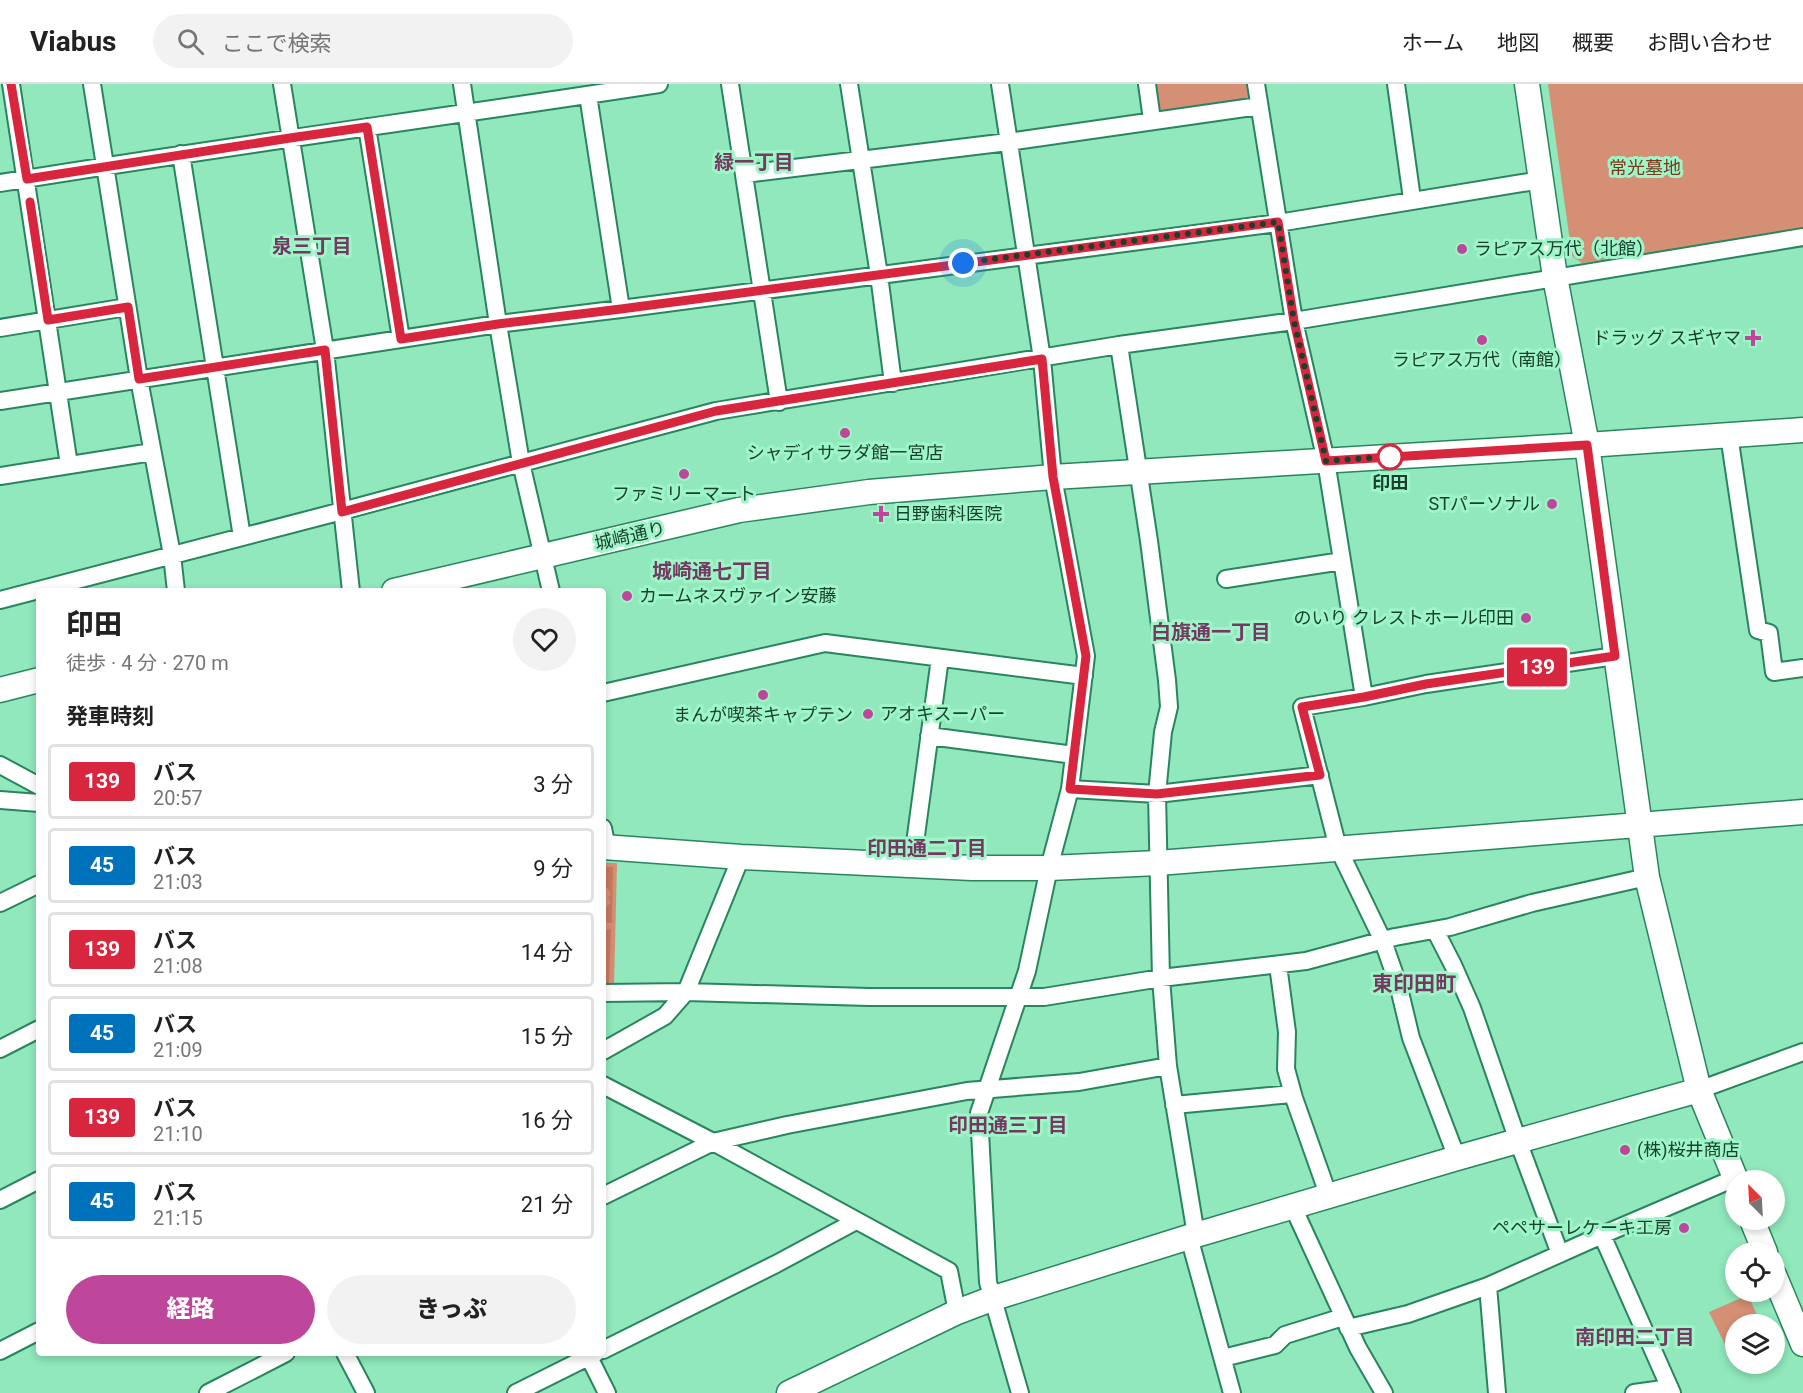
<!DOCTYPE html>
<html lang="ja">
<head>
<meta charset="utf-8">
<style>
  body { margin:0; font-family:Roboto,"Noto Sans JP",sans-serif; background:#f2f2f2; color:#222; height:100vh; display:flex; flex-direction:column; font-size:22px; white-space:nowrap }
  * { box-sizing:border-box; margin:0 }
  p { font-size:20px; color:#767676 }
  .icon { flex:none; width:33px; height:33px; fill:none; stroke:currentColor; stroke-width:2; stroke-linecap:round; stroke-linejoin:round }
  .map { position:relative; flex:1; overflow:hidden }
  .details { position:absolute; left:36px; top:504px; width:570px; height:768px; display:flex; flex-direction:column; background:#fff; border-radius:6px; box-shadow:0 3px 9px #0003 }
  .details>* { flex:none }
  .badge { padding:0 12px; border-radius:4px; font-size:21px; line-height:39px }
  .needle { width:39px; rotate:336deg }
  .fabs { position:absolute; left:1725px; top:1086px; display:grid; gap:12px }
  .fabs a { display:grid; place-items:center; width:60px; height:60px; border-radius:50%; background:#fff; box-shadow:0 3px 9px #0003; font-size:30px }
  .you { position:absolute; width:30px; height:30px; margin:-15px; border:4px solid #fff; border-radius:50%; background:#1a73e8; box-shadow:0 0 0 9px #1a73e833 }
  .map>.badge { position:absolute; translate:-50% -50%; box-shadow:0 0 0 3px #fff }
  h2 { padding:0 30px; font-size:22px; line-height:54px }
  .round { display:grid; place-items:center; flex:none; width:63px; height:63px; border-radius:32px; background:#f2f2f2 }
  .head { display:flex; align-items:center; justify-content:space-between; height:102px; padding:0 30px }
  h1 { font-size:28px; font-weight:800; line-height:45px }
  .cta { display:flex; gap:12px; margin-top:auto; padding:12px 30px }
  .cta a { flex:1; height:69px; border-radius:36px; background:#bf479b; color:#fff; font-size:24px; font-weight:800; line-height:69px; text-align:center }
  .cta a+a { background:#f2f2f2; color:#222 }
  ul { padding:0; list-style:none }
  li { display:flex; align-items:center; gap:18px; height:75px; margin:0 12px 9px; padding:0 18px; border:3px solid #e0e0e0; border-radius:6px }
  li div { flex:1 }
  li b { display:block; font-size:22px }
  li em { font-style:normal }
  li .badge { min-width:66px; font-weight:700; text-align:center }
  header { display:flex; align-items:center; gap:36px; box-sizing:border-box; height:84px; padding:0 30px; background:#fff; border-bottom:2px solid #e0e0e0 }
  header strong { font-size:28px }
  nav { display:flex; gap:33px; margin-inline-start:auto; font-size:21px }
  .search { width:420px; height:54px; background:#f2f2f2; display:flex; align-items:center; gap:15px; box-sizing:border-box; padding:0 21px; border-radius:33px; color:#767676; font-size:22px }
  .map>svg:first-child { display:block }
  .green { fill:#d58f75 }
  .forest { fill:#c77a5d }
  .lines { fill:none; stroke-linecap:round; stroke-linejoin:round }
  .street-casing { stroke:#29855e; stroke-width:20 }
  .secondary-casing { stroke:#29855e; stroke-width:27 }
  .street { stroke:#fff; stroke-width:16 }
  .secondary { stroke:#fff; stroke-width:24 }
  .line-casing { stroke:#fff; stroke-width:14 }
  .line { stroke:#d7263d; stroke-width:9 }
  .walk { stroke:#193f2d; stroke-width:6; stroke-dasharray:0 10.8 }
  .poi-dot { fill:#bf479b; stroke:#9df5c8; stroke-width:2 }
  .stop-dot { fill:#fff; stroke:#d7263d; stroke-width:3 }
  .labels { text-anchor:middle; stroke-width:6; stroke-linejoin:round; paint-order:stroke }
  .park-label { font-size:18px; fill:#7e3619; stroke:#9df5c8 }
  .poi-label { font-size:18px; fill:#193f2d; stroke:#9df5c8; text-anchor:start }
  .stop-label { font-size:18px; font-weight:bold; fill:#193f2d; stroke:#9df5c8 }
  .street-label { font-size:18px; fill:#193f2d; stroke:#9df5c8 }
  .neighbourhood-label { font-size:20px; font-weight:bold; fill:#753861; stroke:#9df5c8 }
  .quarter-label { font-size:21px; font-weight:bold; fill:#753861; stroke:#9df5c8 }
</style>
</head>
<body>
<header>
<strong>Viabus</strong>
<div class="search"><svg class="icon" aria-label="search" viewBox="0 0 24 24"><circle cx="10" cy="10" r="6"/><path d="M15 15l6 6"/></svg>ここで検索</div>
<nav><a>ホーム</a><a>地図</a><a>概要</a><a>お問い合わせ</a></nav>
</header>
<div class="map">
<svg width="1803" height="1309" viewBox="0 0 1803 1309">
  <rect width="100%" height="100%" fill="#90e8bc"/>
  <path class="green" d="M1154,0H1250L1252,16L1158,28Z
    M1548,0H1803V146L1582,179L1572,172Z
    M603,779H617L614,903H603Z
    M1748,1211L1761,1240H1736L1735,1269L1730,1271L1709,1228Z"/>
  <path class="forest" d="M603,783H613L612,839H608L603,834L604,825L611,819L608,813L611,811L610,807L603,801Z
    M611,845L609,899H603V847Z"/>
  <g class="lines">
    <defs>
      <path id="street" d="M11,0L69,381
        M92,0L139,295L172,471L176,507
        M282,0L325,266L351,507
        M462,0L498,240L521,379L551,507
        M730,0L779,318
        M849,0L879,191L893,299
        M1000,0L1042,275L1053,393L1086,572L1070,705L1049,784L1027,887L979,1029L988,1198L1020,1309
        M1147,0L1152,36
        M1256,0L1294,237L1326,377L1364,613
        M1396,0L1412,115
        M588,11L621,225
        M367,43L401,255
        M181,70L242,453
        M744,90L1008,58L1259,22
        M0,99C219,63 439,34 659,0
        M0,244L127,223
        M1119,261L1149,457L1167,596L1169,623L1163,648L1157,710L1161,894L1168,982L1196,1151
        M0,317L498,240L621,225L1278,139L1541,96
        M1729,351L1758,546L1769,549L1774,588L1803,584
        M0,392L152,368
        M1226,495L1342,477
        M0,516L342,427L716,327L1119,261L1294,237L1803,153
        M603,609L825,559L1084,592
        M929,652L1074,671
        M0,681L39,702
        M1070,705L1157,710L1320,691
        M0,716L39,719
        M603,744L607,764
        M912,781L940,574
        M0,819L39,800
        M1435,846L1453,881L1472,924L1518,1057L1560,1170
        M1278,881L1287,948L1286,985L1294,1014L1329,1113
        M603,909L686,908L869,913H1044L1161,894L1306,877L1395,853L1450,843L1532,819L1647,793
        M0,965L39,945
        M603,967L665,932L686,908L741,773
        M603,1001L713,1058L949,1187L957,1228
        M1699,1006L1803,968
        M1174,1021L1292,1010
        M1457,1074L1411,954L1398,900L1383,857L1338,764L1302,623L1364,613L1426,600L1615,572
        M603,1112L713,1058L787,1041L967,1007L1079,998L1168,982
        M0,1116L39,1096
        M1293,1123L1358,1264L1384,1309
        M1602,1151L1672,1309
        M1189,1153L1232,1309
        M1488,1202L1497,1309
        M1348,1244L1408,1230L1488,1202L1602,1151L1735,1094
        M603,1266L776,1180L856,1137
        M0,1267L39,1247
        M345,1269L366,1309
        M587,1269L607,1309
        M1223,1274L1275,1261L1285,1251L1343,1233
        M208,1309L286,1269
        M516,1309L596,1269
        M1634,1309L1670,1304"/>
      <path id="secondary" d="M1527,0L1555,193L1587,361L1647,793L1699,1006L1736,1096
        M394,507L739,426L869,408L1053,393L1587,361L1803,346
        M0,606L39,596
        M603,763L741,773L972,784H1049L1158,779L1803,728
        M1752,1136L1765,1168
        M1774,1191L1803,1260
        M789,1309L957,1228L994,1214L1189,1153L1457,1074L1699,1006"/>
    </defs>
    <use href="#street" class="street-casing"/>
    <use href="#secondary" class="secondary-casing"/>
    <use href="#street" class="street"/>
    <use href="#secondary" class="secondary"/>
  </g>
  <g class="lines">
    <defs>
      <path id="line" d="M11,0L27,95L290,54L367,43L401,255L498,240L621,225L1278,138L1294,237L1326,377L1587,361L1615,572L1426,600L1364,613L1302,623L1320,691L1157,710L1070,705L1086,572L1053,393L1042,275L716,327L342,428L325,266L139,295L128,223L48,236L30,118"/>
    </defs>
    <use href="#line" class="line-casing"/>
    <use href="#line" class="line"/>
    <path class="walk" d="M963,179L1278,138L1294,237L1326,377L1398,372L1390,373"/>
  </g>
  <g class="poi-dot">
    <circle cx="1462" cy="165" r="6"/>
    <path d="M1750 245h6v6h6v6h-6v6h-6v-6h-6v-6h6z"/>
    <circle cx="1482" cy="256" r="6"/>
    <circle cx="845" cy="349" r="6"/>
    <circle cx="684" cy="390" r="6"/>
    <circle cx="1552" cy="420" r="6"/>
    <path d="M878 421h6v6h6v6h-6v6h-6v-6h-6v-6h6z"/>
    <circle cx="627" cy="512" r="6"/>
    <circle cx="1526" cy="534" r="6"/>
    <circle cx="763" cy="611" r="6"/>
    <circle cx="868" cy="630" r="6"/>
    <circle cx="1625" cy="1066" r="6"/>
    <circle cx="1684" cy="1144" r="6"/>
  </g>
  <circle class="stop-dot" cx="1390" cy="373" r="12"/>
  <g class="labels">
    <g class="park-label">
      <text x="1645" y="90">常光墓地</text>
    </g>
    <g class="poi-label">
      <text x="1474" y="171">ラピアス万代（北館）</text>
      <text x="1741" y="260" text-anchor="end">ドラッグ スギヤマ</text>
      <text x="1482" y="282" text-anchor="middle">ラピアス万代（南館）</text>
      <text x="845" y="375" text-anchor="middle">シャディサラダ館一宮店</text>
      <text x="684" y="416" text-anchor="middle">ファミリーマート</text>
      <text x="1540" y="426" text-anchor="end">STパーソナル</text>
      <text x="894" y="436">日野歯科医院</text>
      <text x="639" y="518">カームネスヴァイン安藤</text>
      <text x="1514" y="540" text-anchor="end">のいり クレストホール印田</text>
      <text x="880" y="636">アオキスーパー</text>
      <text x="763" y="637" text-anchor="middle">まんが喫茶キャプテン</text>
      <text x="1637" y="1072">(株)桜井商店</text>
      <text x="1672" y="1150" text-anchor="end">ペペサーレケーキ工房</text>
    </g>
    <g class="stop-label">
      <text x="1390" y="405">印田</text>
    </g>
    <g class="street-label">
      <text transform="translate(630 452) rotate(-13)" y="6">城崎通り</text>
    </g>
    <g class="neighbourhood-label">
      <text x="754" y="85">緑一丁目</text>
      <text x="312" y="169">泉三丁目</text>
      <text x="712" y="494">城崎通七丁目</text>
      <text x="1211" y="555">白旗通一丁目</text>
      <text x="927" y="771">印田通二丁目</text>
      <text x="1008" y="1048">印田通三丁目</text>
      <text x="1635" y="1260">南印田二丁目</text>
    </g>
    <g class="quarter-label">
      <text x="1414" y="907">東印田町</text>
    </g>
  </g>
</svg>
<div class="fabs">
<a><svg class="needle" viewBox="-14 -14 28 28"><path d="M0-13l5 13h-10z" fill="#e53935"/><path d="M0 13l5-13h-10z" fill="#767676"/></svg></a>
<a><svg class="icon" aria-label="locate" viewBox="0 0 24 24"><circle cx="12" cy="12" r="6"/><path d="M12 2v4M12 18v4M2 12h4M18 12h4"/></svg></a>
<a><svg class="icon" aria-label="layers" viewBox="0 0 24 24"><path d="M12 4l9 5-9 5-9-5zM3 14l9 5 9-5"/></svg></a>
</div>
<div class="you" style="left:963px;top:179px"></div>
<b class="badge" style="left:1537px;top:583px;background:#d7263d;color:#fff">139</b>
<section class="details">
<div class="head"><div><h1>印田</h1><p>徒歩 · 4 分 · 270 m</p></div><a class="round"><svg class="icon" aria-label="heart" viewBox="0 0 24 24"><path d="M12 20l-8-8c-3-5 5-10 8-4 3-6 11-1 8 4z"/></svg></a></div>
<h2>発車時刻</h2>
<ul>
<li><span class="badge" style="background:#d7263d;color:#fff">139</span><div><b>バス</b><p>20:57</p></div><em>3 分</em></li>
<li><span class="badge" style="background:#0072bc;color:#fff">45</span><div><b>バス</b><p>21:03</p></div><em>9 分</em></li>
<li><span class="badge" style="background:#d7263d;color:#fff">139</span><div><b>バス</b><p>21:08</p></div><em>14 分</em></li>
<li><span class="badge" style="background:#0072bc;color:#fff">45</span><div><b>バス</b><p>21:09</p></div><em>15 分</em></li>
<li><span class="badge" style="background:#d7263d;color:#fff">139</span><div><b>バス</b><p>21:10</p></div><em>16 分</em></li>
<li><span class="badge" style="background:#0072bc;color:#fff">45</span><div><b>バス</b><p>21:15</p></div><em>21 分</em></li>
</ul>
<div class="cta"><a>経路</a><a>きっぷ</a></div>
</section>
</div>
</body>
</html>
